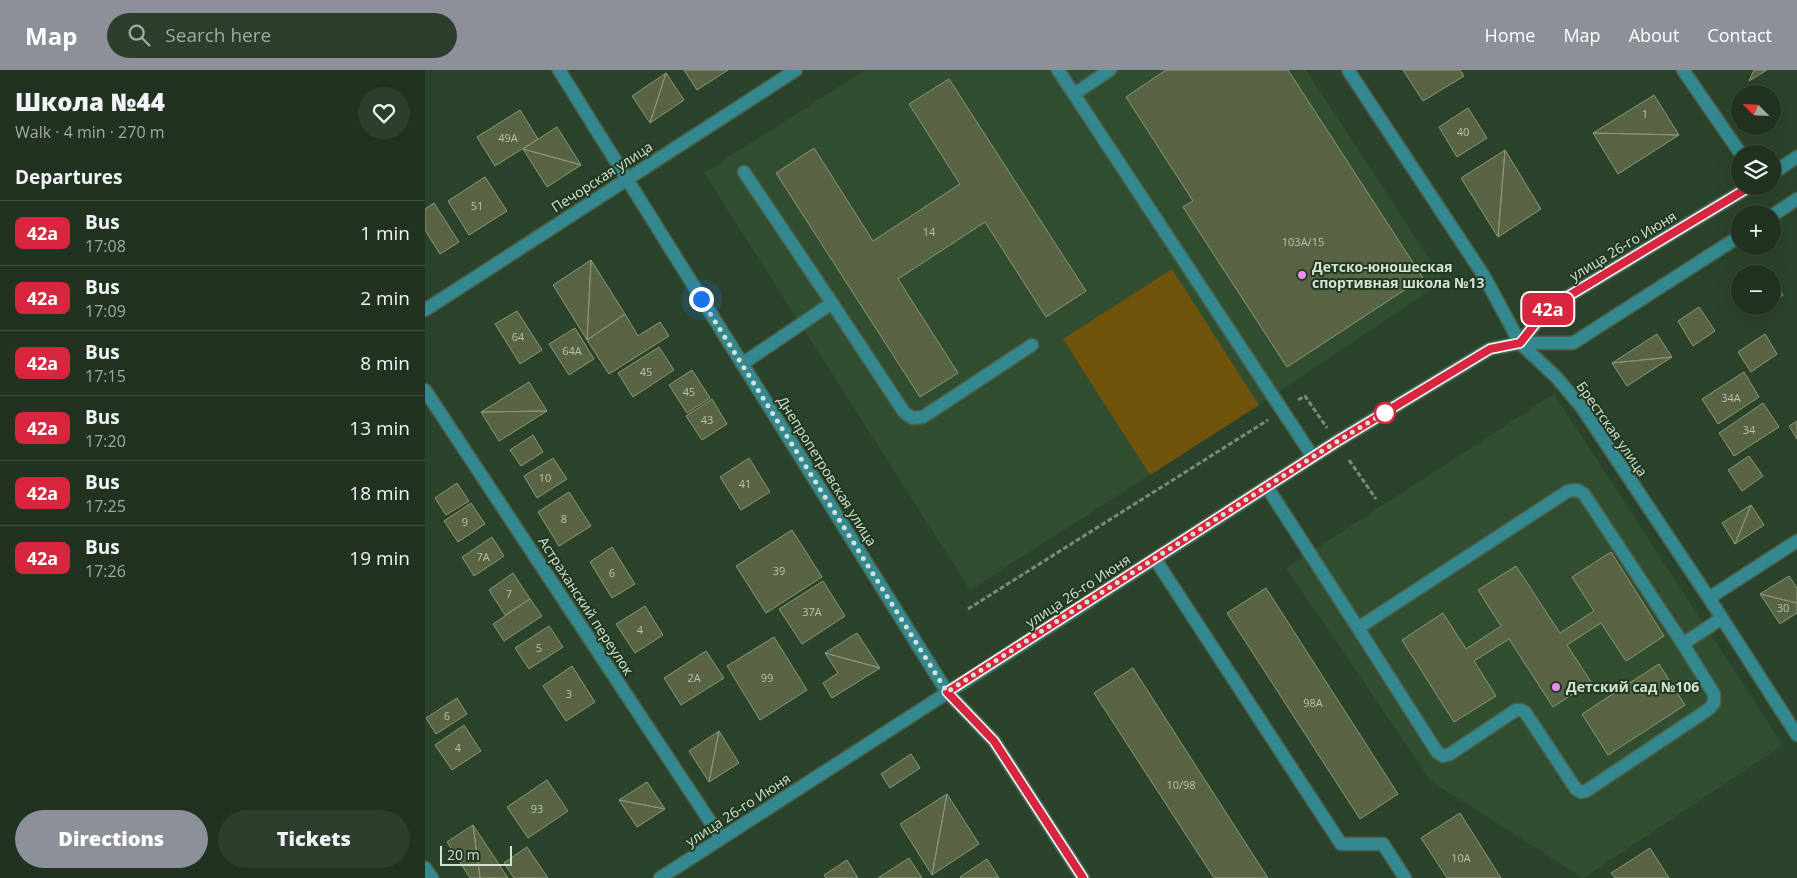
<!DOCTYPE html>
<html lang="en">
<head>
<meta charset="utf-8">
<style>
  body { margin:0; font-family:"Open Sans",sans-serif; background:#2d3e2d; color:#f1f3f6; height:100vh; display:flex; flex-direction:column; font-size:19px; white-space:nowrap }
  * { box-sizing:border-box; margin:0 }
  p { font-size:16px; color:#a2aaa5 }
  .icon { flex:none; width:28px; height:28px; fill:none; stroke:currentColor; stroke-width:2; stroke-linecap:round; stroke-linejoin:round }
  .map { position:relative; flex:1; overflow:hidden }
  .panel { display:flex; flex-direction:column; background:#213220; width:425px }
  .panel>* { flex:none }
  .badge { padding:0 10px; border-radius:8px; font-size:18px; line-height:32px }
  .needle { width:32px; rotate:294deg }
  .fabs { position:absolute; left:1306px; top:15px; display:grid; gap:10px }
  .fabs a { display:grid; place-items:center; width:50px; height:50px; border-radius:50%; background:#213220; box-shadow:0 5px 20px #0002,0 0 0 1px #3e4d3e; font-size:25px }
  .scale { position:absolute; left:15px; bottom:12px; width:72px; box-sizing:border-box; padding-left:5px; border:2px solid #d4e2d3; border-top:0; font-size:14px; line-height:18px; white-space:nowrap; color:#d4e2d3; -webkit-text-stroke:4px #223921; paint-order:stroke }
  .you { position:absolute; width:25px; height:25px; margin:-12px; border:4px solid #fff; border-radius:50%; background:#1a73e8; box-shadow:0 0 0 8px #1a73e833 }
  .map>.badge { position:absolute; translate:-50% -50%; box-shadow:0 0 0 2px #fff }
  h2 { padding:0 15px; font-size:19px; line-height:45px }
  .round { display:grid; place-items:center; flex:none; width:52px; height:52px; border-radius:26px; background:#2d3e2d }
  .headline { display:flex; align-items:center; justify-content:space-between; height:85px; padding:0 15px }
  h1 { font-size:24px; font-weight:800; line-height:38px }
  .action { display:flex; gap:10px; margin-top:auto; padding:10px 15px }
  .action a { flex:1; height:58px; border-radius:30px; background:#8c9099; color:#fff; font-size:20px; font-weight:800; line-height:58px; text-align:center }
  .action a+a { background:#2d3e2d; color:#f1f3f6 }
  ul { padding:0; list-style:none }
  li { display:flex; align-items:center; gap:15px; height:65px; padding:0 15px; border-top:1px solid #3e4d3e }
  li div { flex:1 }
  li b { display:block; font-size:19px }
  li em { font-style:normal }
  li .badge { min-width:55px; font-weight:700; text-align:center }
  header { display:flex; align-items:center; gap:30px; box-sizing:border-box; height:70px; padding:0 25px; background:#8c9099; color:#fff }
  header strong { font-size:24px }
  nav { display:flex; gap:28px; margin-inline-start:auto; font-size:18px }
  .search { width:350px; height:45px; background:#2d3e2d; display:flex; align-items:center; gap:12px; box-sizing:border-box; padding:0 18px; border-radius:28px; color:#a2aaa5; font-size:19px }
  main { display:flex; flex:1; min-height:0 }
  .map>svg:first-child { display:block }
  .built { fill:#314e30 }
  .green { fill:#71540b }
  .building { fill:#596444; stroke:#8b9775 }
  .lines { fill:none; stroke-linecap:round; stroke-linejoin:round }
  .minor-casing { stroke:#4a6049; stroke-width:15 }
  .path { stroke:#798c78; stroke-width:3; stroke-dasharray:5 2.5; stroke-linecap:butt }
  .minor { stroke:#348991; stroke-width:12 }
  .line-casing { stroke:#fff; stroke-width:11 }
  .line { stroke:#d7263d; stroke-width:8 }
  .walk { stroke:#d4e2d3; stroke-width:5; stroke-dasharray:0 9 }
  .poi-dot { fill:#ee8cf8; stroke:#223921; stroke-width:2 }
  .stop-dot { fill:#fff; stroke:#d7263d; stroke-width:2.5 }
  .labels { text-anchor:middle; stroke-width:4; stroke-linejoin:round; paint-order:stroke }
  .number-label { font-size:11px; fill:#b5c2af }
  .street-label { font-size:14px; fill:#d4e2d3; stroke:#223921 }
  .poi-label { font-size:14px; font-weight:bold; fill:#d4e2d3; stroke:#223921; text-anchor:start }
</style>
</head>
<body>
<header>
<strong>Map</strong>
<div class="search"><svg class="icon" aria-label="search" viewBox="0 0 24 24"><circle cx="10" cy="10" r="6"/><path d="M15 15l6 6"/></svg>Search here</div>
<nav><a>Home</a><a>Map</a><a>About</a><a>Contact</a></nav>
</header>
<main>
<section class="panel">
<div class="headline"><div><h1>Школа №44</h1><p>Walk · 4 min · 270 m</p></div><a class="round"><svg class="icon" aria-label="heart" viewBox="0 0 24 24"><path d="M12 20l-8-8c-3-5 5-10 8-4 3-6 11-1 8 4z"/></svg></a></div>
<h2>Departures</h2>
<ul>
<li><span class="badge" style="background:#d7263d;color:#fff">42a</span><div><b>Bus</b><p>17:08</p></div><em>1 min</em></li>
<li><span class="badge" style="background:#d7263d;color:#fff">42a</span><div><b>Bus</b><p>17:09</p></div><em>2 min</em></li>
<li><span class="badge" style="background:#d7263d;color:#fff">42a</span><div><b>Bus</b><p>17:15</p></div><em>8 min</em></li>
<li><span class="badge" style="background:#d7263d;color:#fff">42a</span><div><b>Bus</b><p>17:20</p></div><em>13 min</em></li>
<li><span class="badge" style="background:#d7263d;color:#fff">42a</span><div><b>Bus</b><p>17:25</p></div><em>18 min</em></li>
<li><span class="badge" style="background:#d7263d;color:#fff">42a</span><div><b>Bus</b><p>17:26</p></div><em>19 min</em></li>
</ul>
<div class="action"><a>Directions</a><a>Tickets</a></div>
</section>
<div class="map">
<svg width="1372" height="808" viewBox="0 0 1372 808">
  <rect width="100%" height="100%" fill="#2c432b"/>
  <path class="built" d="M440,0H881L1019,211L834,335L545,520L279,103Z
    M1129,324L1358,675L1158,808L1006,711L861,498Z"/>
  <path class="green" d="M747,199L834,335L725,405L638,269Z"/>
  <path class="building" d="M259,0H303L272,20Z
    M741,0H863L998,208L862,297L758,137L768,131L701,27Z
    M978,0H1035L1039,6L998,31Z
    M1329,0H1342L1324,11Z
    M241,3L225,53L207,26Z
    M241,3L259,30L225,53Z
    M524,9L661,221L621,247L560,152L473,209L533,303L495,327L351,103L389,78L448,171L535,114L484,34Z
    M1229,25L1254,65L1168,63Z
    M1043,38L1062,68L1032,87L1014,57Z
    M95,40L113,69L70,96L52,67Z
    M132,57L156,95L98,79Z
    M1168,63L1254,65L1193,104Z
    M98,79L156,95L122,117Z
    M1080,80L1116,139L1073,167Z
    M1080,80L1073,167L1036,108Z
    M60,107L82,141L44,165L23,131Z
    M9,133L34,172L15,184L0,160V139Z
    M166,190L200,244L162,270Z
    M166,190L162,270L128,215Z
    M1348,209L1358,225L1348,232Z
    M1274,237L1290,261L1268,276L1253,251Z
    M92,241L117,280L95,294L70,254Z
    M200,244L213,266L235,252L244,266L184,304L162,270Z
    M150,258L169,289L144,305L124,274Z
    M1232,264L1247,287L1187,293Z
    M1340,264L1352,284L1326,302L1313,282Z
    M234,277L249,300L208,327L193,303Z
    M1247,287L1202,316L1187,293Z
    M267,300L285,328L262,343L244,315Z
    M1319,302L1334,327L1293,354L1277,329Z
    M104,312L122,341L56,342Z
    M287,329L302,354L277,370L261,346Z
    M1338,333L1354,357L1309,386L1294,363Z
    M122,341L74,371L56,342Z
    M1372,351V369L1364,356Z
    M108,365L118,382L96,396L85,380Z
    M1324,386L1338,406L1317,421L1303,400Z
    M128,388L142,409L112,428L99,406Z
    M324,388L345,422L316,440L295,407Z
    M32,413L44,431L21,445L10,428Z
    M144,422L166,456L134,476L113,442Z
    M46,433L60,454L33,472L19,451Z
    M1326,435L1310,474L1297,453Z
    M1326,435L1339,455L1310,474Z
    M367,460L397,507L341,543L311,496Z
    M67,467L79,486L49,506L37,487Z
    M187,477L210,514L187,528L165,492Z
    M1186,482L1239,566L1201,591L1176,553L1142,575L1166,612L1128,637L1084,569L1049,591L1071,626L1029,652L977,570L1018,543L1041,579L1076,556L1053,520L1091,496L1135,563L1169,541L1147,507Z
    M88,503L105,529L80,545L64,520Z
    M1364,506L1372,518V533L1335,524Z
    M398,511L420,546L377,574L354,539Z
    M841,518L973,724L935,749L802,543Z
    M1335,524L1372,533V543L1355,554Z
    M105,529L117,546L79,571L68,554Z
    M220,536L238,565L210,583L191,554Z
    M124,556L138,577L104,599L90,578Z
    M432,563L455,598L400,583Z
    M349,567L382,620L335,650L302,596Z
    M281,581L299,608L256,635L239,608Z
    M400,583L455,598L407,628L398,613L413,603Z
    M1234,594L1260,635L1183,685L1157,644Z
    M147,596L170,632L141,651L118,616Z
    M708,598L843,808H789L669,623Z
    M32,628L42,644L11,664L1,648Z
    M39,655L56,681L27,700L10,675Z
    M294,661L284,712L264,681Z
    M294,661L314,693L284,712Z
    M486,684L495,698L465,718L456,704Z
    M122,710L143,741L103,768L82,737Z
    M222,712L240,739L194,730Z
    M522,724L554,774L507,805Z
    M522,724L507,805L475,754Z
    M194,730L240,739L212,757Z
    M1035,743L1076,808H1022L996,768Z
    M48,755L55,808H45L22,772Z
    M48,755L83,808H55Z
    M102,777L123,808H89L79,793Z
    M1225,778L1244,808H1190L1186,803Z
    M484,788L497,808H453Z
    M562,789L574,808H536L535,807Z
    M422,790L433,808H401L399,805Z"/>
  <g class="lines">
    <defs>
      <path id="minor" d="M134,0L522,622L569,671L658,808
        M633,0L888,387
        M923,0L1059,206L1095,273L1132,308L1158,339L1284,528L1372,665
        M1258,0L1316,84
        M649,24L685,0
        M1348,103L1372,87
        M1348,145L1372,129
        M407,233L479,342L487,348L498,347L607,275
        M0,240L371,0
        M1095,273L1122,239L1326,116
        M317,294L407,233L319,102
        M0,320L296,768
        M842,417L933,558
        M730,489L916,774H958L980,808
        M1284,528L1372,471
        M1258,574L1159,424L1152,420L1143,421L933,558L1012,682L1018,686L1025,684L1091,640H1096L1100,642L1151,719L1156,722L1161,721L1284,639L1289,633V624L1258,574L1297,548
        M0,798L7,808
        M235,808L911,372L1065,279L1095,273H1148L1315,166"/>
    </defs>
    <use href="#minor" class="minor-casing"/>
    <path class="path" d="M873,330L880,326L902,358
      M924,390L951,429
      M543,539L843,350"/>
    <use href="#minor" class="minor"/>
  </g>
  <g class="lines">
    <defs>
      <path id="line" d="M658,808L569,671L522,622L911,372L1065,279L1095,273L1122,239L1326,116"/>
    </defs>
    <use href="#line" class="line-casing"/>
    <use href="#line" class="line"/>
    <path class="walk" d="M276,229L522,622L900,379L962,341L960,343"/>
  </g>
  <g class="poi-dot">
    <circle cx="877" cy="205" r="5"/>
    <circle cx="1131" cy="617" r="5"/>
  </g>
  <circle class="stop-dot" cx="960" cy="343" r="10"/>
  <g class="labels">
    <g class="number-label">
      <text x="1220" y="48">1</text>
      <text x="1038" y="66">40</text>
      <text x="83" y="72">49А</text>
      <text x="52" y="140">51</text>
      <text x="504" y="166">14</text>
      <text x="878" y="176">103А/15</text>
      <text x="93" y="271">64</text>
      <text x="147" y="285">64А</text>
      <text x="221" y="306">45</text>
      <text x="264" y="326">45</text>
      <text x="1306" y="332">34А</text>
      <text x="282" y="354">43</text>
      <text x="1324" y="364">34</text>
      <text x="120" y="412">10</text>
      <text x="320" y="418">41</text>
      <text x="139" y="453">8</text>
      <text x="40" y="456">9</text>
      <text x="58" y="491">7А</text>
      <text x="354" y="505">39</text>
      <text x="187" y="507">6</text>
      <text x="84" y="528">7</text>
      <text x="1358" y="542">30</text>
      <text x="387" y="546">37А</text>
      <text x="215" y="564">4</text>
      <text x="114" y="582">5</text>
      <text x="269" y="612">2А</text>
      <text x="342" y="612">99</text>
      <text x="144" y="628">3</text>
      <text x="888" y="637">98А</text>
      <text x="22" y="650">6</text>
      <text x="33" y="682">4</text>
      <text x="756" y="719">10/98</text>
      <text x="112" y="743">93</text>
      <text x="1036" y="792">10А</text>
    </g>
    <g class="street-label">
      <text transform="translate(177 107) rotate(-33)" y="5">Печорская улица</text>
      <text transform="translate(1198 176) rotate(-31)" y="5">улица 26-го Июня</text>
      <text transform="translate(1187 359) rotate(55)" y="5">Брестская улица</text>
      <text transform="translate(402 401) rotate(58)" y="5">Днепропетровская улица</text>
      <text transform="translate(653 521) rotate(-33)" y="5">улица 26-го Июня</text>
      <text transform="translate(161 536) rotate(57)" y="5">Астраханский переулок</text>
      <text transform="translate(313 740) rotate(-33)" y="5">улица 26-го Июня</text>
    </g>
    <g class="poi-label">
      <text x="887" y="202">Детско-юношеская<tspan x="887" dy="16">спортивная школа №13</tspan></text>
      <text x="1141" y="622">Детский сад №106</text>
    </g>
  </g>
</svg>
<div class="fabs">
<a><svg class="needle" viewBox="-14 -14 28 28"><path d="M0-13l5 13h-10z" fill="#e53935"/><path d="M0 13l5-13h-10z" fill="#a2aaa5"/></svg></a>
<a><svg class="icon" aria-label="layers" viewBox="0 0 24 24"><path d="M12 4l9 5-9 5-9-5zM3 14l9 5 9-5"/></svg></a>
<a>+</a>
<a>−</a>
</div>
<div class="scale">20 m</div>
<div class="you" style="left:276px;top:229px"></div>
<b class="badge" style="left:1123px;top:239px;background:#d7263d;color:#fff">42a</b>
</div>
</main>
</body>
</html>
